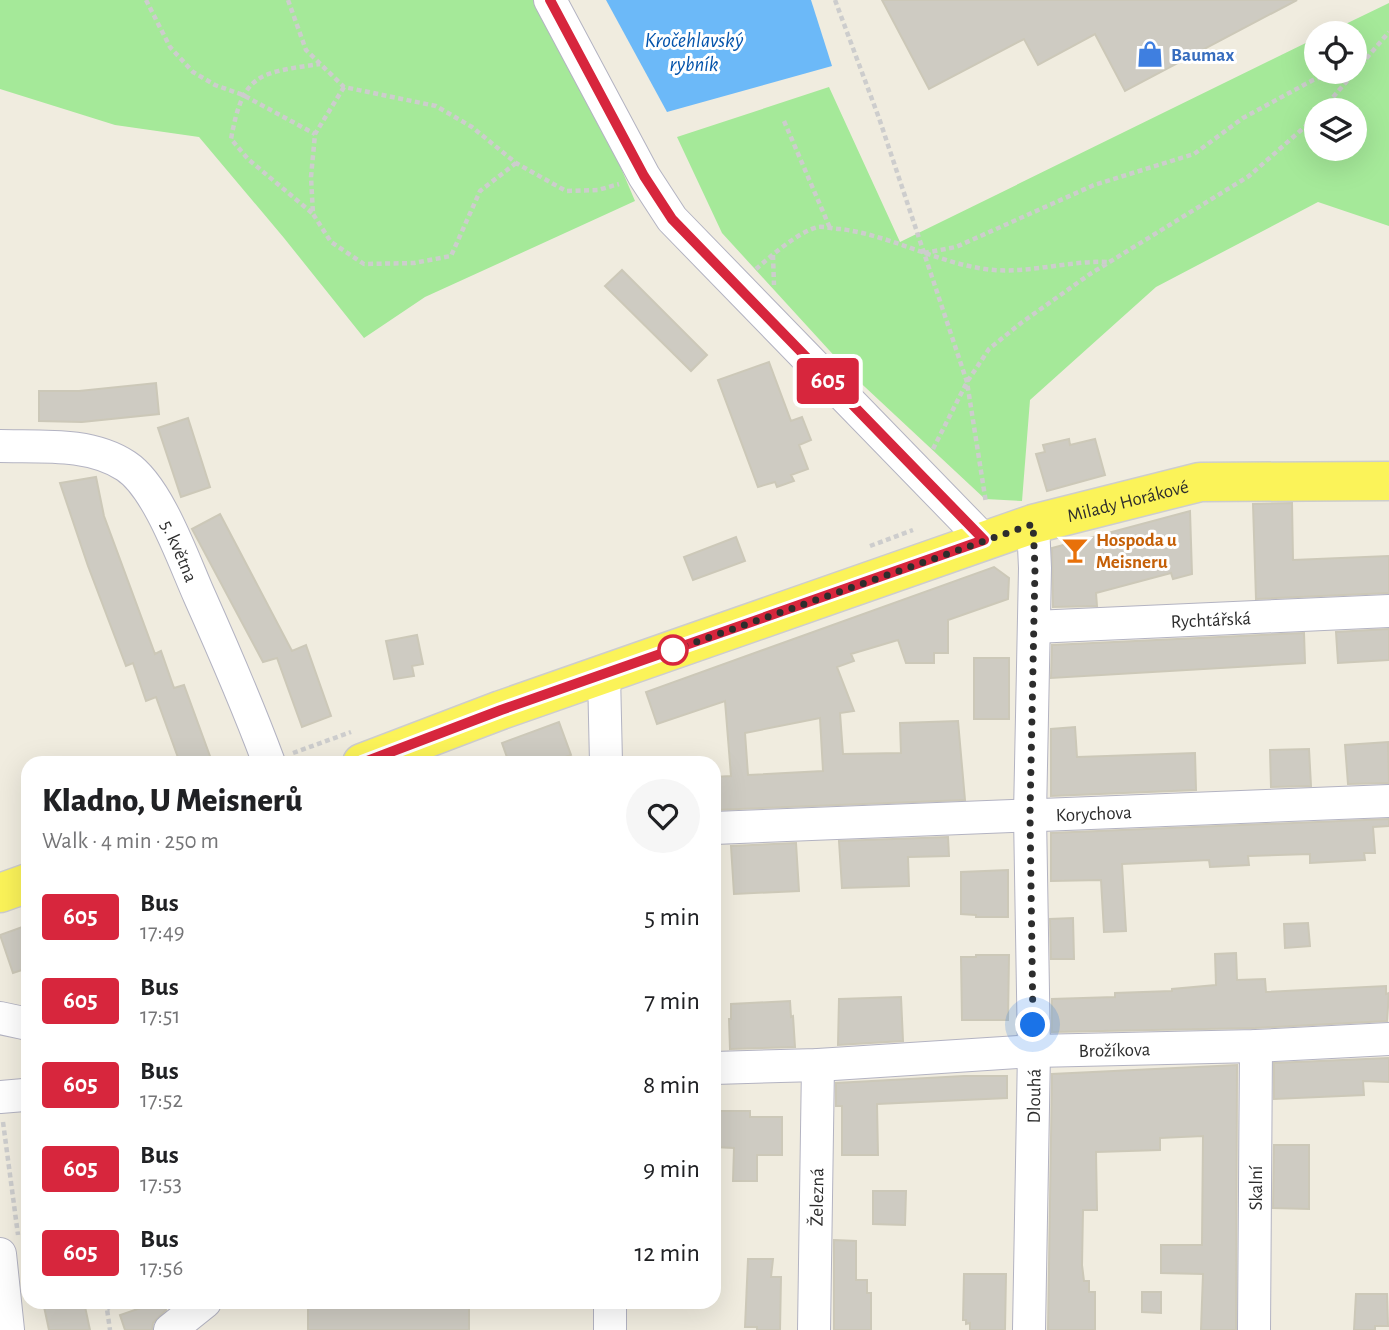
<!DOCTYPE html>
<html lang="en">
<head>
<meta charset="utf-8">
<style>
  body { margin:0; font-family:"Alegreya Sans",sans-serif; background:#f6f6f6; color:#202124; height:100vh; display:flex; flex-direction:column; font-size:26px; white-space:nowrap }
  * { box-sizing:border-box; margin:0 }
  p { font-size:23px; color:#757577 }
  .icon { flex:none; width:38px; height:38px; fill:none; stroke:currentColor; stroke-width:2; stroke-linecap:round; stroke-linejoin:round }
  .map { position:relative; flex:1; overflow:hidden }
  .side { position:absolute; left:21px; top:756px; width:700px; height:553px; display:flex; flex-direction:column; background:#fff; border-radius:21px; box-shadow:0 7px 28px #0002 }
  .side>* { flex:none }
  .badge { padding:0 14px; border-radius:5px; font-size:24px; line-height:46px }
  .controls { position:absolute; left:1304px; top:21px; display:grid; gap:14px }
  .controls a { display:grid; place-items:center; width:63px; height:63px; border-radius:50%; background:#fff; box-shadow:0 7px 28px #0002; font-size:35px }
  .you { position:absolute; width:35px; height:35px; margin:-18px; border:5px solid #fff; border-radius:50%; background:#1a73e8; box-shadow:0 0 0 10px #1a73e833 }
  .map>.badge { position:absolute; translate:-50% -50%; box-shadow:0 0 0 4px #fff }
  .round { display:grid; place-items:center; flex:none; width:74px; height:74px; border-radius:37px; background:#f6f6f6 }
  .overview { display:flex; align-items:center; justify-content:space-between; height:119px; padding:0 21px }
  h1 { font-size:33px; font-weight:800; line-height:52px }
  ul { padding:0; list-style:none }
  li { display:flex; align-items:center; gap:21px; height:84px; padding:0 21px }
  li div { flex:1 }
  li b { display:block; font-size:26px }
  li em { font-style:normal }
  li .badge { min-width:77px; font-weight:700; text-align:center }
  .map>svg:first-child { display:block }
  .green { fill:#a5e999; fill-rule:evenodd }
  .water { fill:#6cb9f8 }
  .building { fill:#cecbc2; stroke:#ccc8b8; stroke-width:2; fill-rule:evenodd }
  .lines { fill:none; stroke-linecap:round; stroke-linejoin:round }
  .minor-casing { stroke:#b3b3c2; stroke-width:34 }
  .major-casing { stroke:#cdcdcd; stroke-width:41 }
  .path { stroke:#cdcdcd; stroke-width:4.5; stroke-dasharray:5 3.5; stroke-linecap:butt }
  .minor { stroke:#fff; stroke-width:32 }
  .major { stroke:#fbf359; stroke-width:38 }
  .line-casing { stroke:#fff; stroke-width:16 }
  .line { stroke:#d7263d; stroke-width:10 }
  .walk { stroke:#2d2d2d; stroke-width:7; stroke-dasharray:0 12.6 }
  .stop-dot { fill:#fff; stroke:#d7263d; stroke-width:3.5 }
  .labels { text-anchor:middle; stroke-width:6; stroke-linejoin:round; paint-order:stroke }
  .shop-label { font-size:19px; font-weight:bold; fill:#366cbe; stroke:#fff; text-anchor:start }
  .street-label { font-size:19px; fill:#2d2d2d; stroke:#fff }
  .food-label { font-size:19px; font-weight:bold; fill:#c56008; stroke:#fff; text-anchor:start }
  .water-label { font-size:21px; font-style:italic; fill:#0353ab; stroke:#fff }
</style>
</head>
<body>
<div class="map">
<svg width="1389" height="1330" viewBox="0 0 1389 1330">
  <rect width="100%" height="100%" fill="#f0ecdf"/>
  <path class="green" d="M0,0H540L579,69L635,201L425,297L364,338L284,238L199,137L115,125L0,89Z
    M1389,3V226L1318,202L1156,287L1030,400L1022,501L985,499L850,373L722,233L677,137L829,87L900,242L1316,38V72H1354V33H1327ZM1354,110V149H1316V110Z"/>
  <path class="water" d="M606,0H811L832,66L667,112Z"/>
  <path class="building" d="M882,0H1297L1125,91L1095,34L1038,65L1024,39L929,89Z
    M622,270L707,355L691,371L605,286Z
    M769,362L791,421L802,417L811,440L799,445L808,469L791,475L794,481L777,487L775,482L758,487L718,380Z
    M156,383L159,414L82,422L39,421V391H79Z
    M188,418L210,487L181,497L158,428Z
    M1069,439L1070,445L1095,439L1105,475L1047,491L1036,454L1045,452L1043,445Z
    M96,477L104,516L155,654L161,651L174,688L184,685L211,759L200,763H180L156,697L146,701L133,663L126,666L88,566L60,483Z
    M1292,503L1293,560L1389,556V593L1256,599L1253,504Z
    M1190,511L1192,574L1173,579L1171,573L1096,593L1097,606L1053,607L1052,548Z
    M220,514L292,651L306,645L331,716L302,727L277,658L263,662L192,529Z
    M736,537L745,561L693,580L684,557Z
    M994,567L1009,578L1008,599L948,620V653H934V663H906L898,640L851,654L854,661L837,667L854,711L840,713L843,754L901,753L900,723L958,721L965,800L714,810V777L731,776L725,701L657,724L646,692ZM820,718L823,771L748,775L745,733Z
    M1389,629V660L1338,663L1336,632Z
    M1304,633L1305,663L1051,678L1052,645Z
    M417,635L423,664L412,666L414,676L394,679L386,641Z
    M974,658H1009V719H974Z
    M559,722L571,755L548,763H509L502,743Z
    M1075,727L1077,757L1195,753L1196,790L1051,796V729Z
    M1388,742L1389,783L1348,784L1345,745Z
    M1309,749L1311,786L1271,787L1270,750Z
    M1389,819V826L1373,827L1375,853H1364L1365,860L1310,863V854L1248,856L1249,865L1210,867L1209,860L1122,864L1126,931L1104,932L1101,880L1051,881V833Z
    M948,837L949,856L908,857L909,886L842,888L839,841Z
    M796,843L799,891L734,894L731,846Z
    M1008,870V917H976V915L961,914V872Z
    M1073,918L1074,959H1051L1050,919Z
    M1308,923L1310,946L1285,948L1284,924Z
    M28,925V968L13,973L0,935Z
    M1236,953L1237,980L1265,979L1266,992L1386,986V994L1389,993L1387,1021L1255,1028L1052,1032V999L1115,997V993L1172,991V989L1216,985L1215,954Z
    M976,955H1009L1008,1020H962L961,957H976Z
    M901,997L903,1041L838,1045L839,999Z
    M790,1001L791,1017L793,1016L795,1047L730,1049L729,1019H731V1004Z
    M1389,1058V1082L1363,1081L1364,1095L1274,1099V1063Z
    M1237,1065L1236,1330H1201L1203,1274L1161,1273V1245H1202L1203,1136L1160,1138V1150L1096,1152L1097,1210H1083L1082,1265L1084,1281H1089V1292H1095V1330H1048L1052,1074Z
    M964,1076H1007V1098L877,1104L878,1155H842V1106H836V1083Z
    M714,1111H750V1117H782V1155H757V1181H733L734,1148L714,1147Z
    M1274,1145H1309V1209L1273,1208Z
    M873,1191H906L905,1225L873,1224Z
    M834,1240L856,1241V1280H867V1293H871V1330H834Z
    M748,1259H773L771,1277H781L780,1330H757V1327H745Z
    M964,1274H1006L1005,1330H970V1323L966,1324V1320H963Z
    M1142,1292H1161V1313L1142,1312Z
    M1356,1294H1387L1388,1326H1375V1330H1354Z
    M43,1302H84L90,1330H49Z
    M158,1302H163L166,1310L153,1323L152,1330H125L120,1315Z
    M308,1302H469V1330H308Z"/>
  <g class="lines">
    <defs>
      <g id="minor">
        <path d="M550,0L644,176L672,219L984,540"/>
        <path id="s1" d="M0,446C40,447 90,442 126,466C158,487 183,559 199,595C224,651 248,706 269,763"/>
        <path id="s2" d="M1034,627L1389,611"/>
        <path d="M604,674L606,763"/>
        <path id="s3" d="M714,828L1389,801"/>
        <path d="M0,1018L28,1024"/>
        <path id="s4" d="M714,1068L818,1065L1034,1051L1256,1046L1389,1039"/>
        <path d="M0,1097L24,1095"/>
        <path d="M0,1254L8,1330"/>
        <path d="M170,1330L205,1302"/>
        <path d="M610,1330V1302"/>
        <path id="s5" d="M814,1330L818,1065"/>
        <path id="s6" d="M1029,1330L1034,1051L1030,815L1035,568L1033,524"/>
        <path id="s7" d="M1254,1330L1256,1046"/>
      </g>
      <g id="major">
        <path id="s8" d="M362,763L501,710L1033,524L1200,482L1389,481"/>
        <path d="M0,893L28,883"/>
      </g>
    </defs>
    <use href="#minor" class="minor-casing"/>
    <use href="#major" class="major-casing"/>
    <path class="path" d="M146,0L170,47L193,72L215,85L243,95L315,134
      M288,0L306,50L344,87L436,106L472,127L516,163L566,191L598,190L619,184
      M835,0L879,118L967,382L986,503
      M1354,64L1366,60
      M344,87L315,134L311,177L313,214L331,242L364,264L414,263L451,256L480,191L516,163
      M1322,110L1389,32
      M784,121L830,228
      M312,213L248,159L231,139C243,73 258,73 320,64
      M924,253L956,247L1094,185L1194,154L1243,118L1313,80L1334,72
      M773,255L774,285
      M756,269C771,256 798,232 818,227C824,226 834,229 840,229C890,235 935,262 985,269C1026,275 1068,260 1109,262
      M933,449L967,382L989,349L1021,323L1090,274L1249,176L1316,117
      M870,546L913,530
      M293,753L351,732
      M3,1122L18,1235
      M106,1302L110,1330
      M107,1309L116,1302"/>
    <use href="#minor" class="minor"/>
    <use href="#major" class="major"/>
  </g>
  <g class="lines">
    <defs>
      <path id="line" d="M362,763L501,710L984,540L672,219L644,176L550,0"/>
    </defs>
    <use href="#line" class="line-casing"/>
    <use href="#line" class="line"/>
    <path class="walk" d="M673,650L1033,524L1035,568L1030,814L1033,1025"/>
  </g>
  <defs>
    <symbol id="shop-bare" viewBox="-9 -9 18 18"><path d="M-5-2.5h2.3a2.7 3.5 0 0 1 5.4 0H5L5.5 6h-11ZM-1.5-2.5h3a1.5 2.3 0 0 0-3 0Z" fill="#3f7fe0" stroke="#fff" stroke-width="2.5" paint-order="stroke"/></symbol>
    <symbol id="bar-bare" viewBox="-9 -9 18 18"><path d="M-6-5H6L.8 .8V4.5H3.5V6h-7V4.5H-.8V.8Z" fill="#e8710a" stroke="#fff" stroke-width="2.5" paint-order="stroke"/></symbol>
  </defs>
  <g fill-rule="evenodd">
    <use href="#shop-bare" x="1131" y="35" width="38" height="38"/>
    <use href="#bar-bare" x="1056" y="531" width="38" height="38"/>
  </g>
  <circle class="stop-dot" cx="673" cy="650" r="14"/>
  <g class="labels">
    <g class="shop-label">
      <text x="1171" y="61">Baumax</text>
    </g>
    <g class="street-label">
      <text dy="7" stroke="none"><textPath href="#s8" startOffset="810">Milady Horákové</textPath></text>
      <text dy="7" stroke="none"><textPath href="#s1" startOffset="231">5. května</textPath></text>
      <text dy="7" stroke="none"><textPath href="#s2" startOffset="177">Rychtářská</textPath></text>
      <text dy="7" stroke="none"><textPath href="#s3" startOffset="380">Korychova</textPath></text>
      <text dy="7" stroke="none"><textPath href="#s4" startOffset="401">Brožíkova</textPath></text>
      <text dy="7" stroke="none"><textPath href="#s6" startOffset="234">Dlouhá</textPath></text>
      <text dy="7" stroke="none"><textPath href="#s7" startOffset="142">Skalní</textPath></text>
      <text dy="7" stroke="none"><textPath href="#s5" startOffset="133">Železná</textPath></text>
    </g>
    <g class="food-label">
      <text x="1096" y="546">Hospoda u<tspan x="1096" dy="22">Meisneru</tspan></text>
    </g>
    <g class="water-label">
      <text x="694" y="47">Kročehlavský<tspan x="694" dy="24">rybník</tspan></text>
    </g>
  </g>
</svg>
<div class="controls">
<a><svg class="icon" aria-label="locate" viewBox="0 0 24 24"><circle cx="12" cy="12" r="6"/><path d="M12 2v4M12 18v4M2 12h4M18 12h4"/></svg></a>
<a><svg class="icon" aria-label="layers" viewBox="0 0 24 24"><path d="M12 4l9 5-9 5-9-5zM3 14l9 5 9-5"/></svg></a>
</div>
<div class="you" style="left:1033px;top:1025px"></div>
<b class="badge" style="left:828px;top:381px;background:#d7263d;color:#fff">605</b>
<section class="side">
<div class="overview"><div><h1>Kladno, U Meisnerů</h1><p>Walk · 4 min · 250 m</p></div><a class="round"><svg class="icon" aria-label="heart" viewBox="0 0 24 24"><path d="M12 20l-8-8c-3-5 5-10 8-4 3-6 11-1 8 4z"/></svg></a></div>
<ul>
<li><span class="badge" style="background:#d7263d;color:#fff">605</span><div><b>Bus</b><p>17:49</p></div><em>5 min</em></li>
<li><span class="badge" style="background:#d7263d;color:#fff">605</span><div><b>Bus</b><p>17:51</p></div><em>7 min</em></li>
<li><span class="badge" style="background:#d7263d;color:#fff">605</span><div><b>Bus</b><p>17:52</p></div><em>8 min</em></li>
<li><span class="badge" style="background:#d7263d;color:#fff">605</span><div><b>Bus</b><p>17:53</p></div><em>9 min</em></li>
<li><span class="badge" style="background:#d7263d;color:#fff">605</span><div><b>Bus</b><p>17:56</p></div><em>12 min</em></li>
</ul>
</section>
</div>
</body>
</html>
